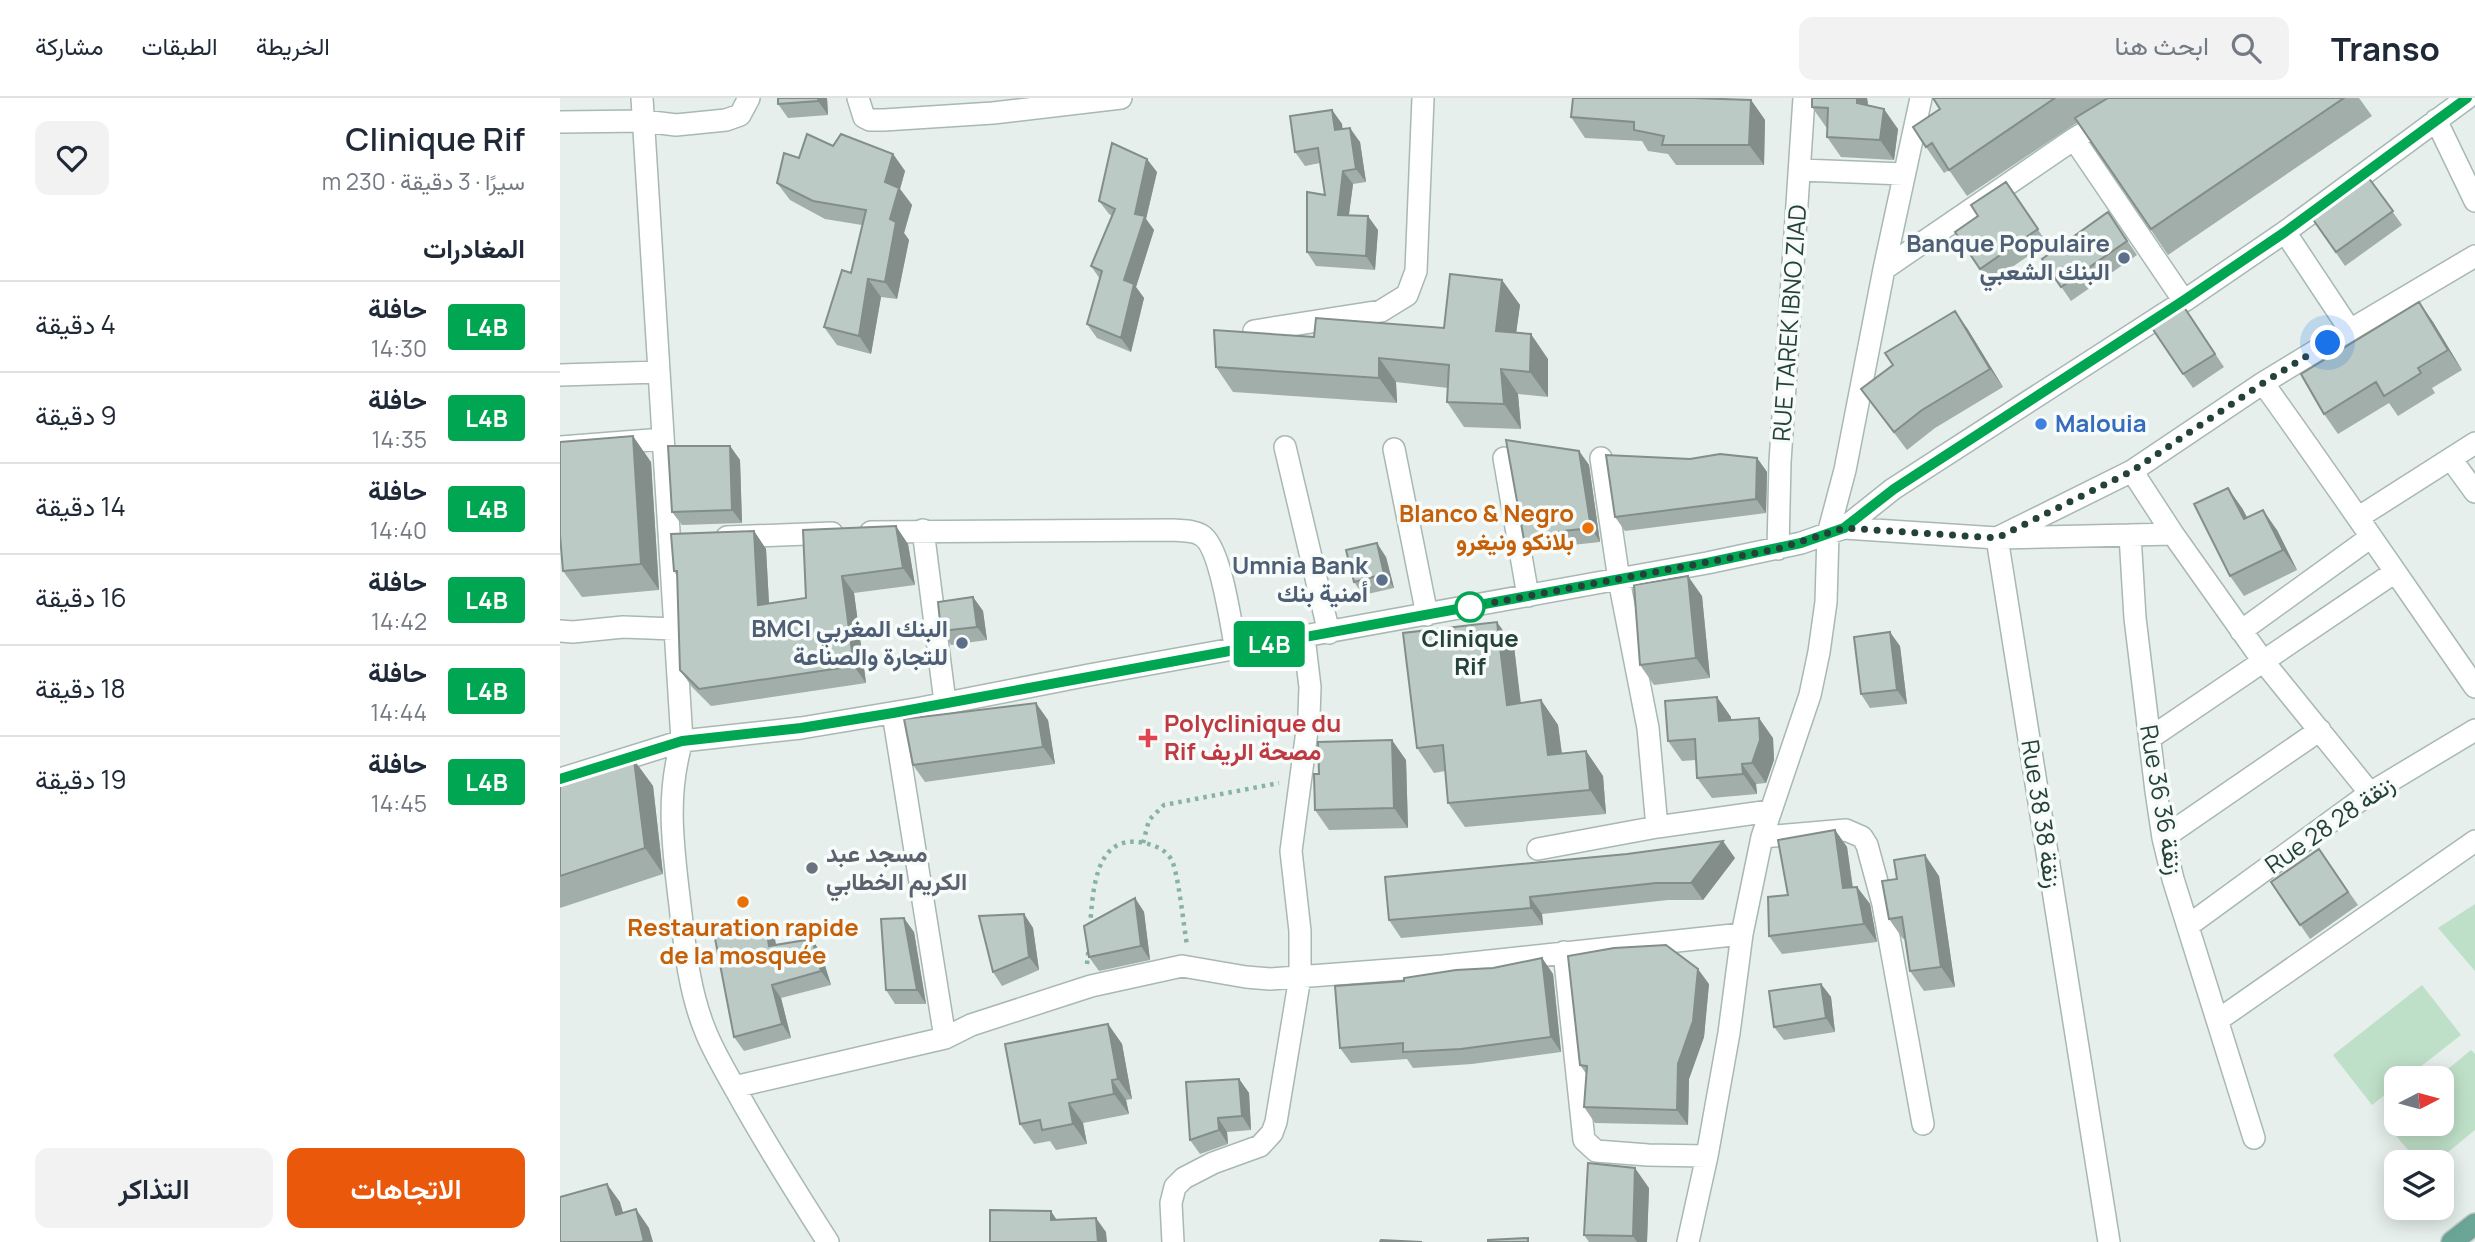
<!DOCTYPE html>
<html lang="ar">
<head>
<meta charset="utf-8">
<style>
  body { margin:0; font-family:Manrope,Vazirmatn,sans-serif; background:#f2f2f3; color:#1f2937; direction:rtl; height:100vh; display:flex; flex-direction:column; font-size:26px; white-space:nowrap }
  * { box-sizing:border-box; margin:0 }
  p { font-size:23px; color:#747a83 }
  .icon { flex:none; width:38px; height:38px; fill:none; stroke:currentColor; stroke-width:2; stroke-linecap:round; stroke-linejoin:round }
  .map { position:relative; flex:1; overflow:hidden; direction:ltr }
  .drawer { display:flex; flex-direction:column; background:#fff; width:560px }
  .drawer>* { flex:none }
  .badge { padding:0 14px; border-radius:5px; font-size:24px; line-height:46px }
  .needle { width:46px; rotate:84deg }
  .controls { position:absolute; left:1824px; top:968px; display:grid; gap:14px }
  .controls a { display:grid; place-items:center; width:70px; height:70px; border-radius:14px; background:#fff; box-shadow:0 4px 18px #0003; font-size:35px }
  .you { position:absolute; width:35px; height:35px; margin:-18px; border:5px solid #fff; border-radius:50%; background:#1a73e8; box-shadow:0 0 0 10px #1a73e833 }
  .map>.badge { position:absolute; translate:-50% -50%; box-shadow:0 0 0 4px #fff }
  h2 { padding:0 35px; font-size:26px; line-height:63px }
  .round { display:grid; place-items:center; flex:none; width:74px; height:74px; border-radius:14px; background:#f2f2f3 }
  .head { display:flex; align-items:center; justify-content:space-between; height:119px; padding:0 35px }
  h1 { font-size:33px; font-weight:600; line-height:52px }
  .action { display:flex; gap:14px; margin-top:auto; padding:14px 35px }
  .action a { flex:1; height:80px; border-radius:14px; background:#ea580c; color:#fff; font-size:28px; font-weight:600; line-height:80px; text-align:center }
  .action a+a { background:#f2f2f3; color:#1f2937 }
  ul { padding:0; list-style:none }
  li { display:flex; align-items:center; gap:21px; height:91px; padding:0 35px; border-top:2px solid #e0e1e3 }
  li div { flex:1 }
  li b { display:block; font-size:26px }
  li em { font-style:normal }
  li .badge { min-width:77px; font-weight:700; text-align:center }
  header { display:flex; align-items:center; gap:42px; box-sizing:border-box; height:98px; padding:0 35px; background:#fff; border-bottom:2px solid #e0e1e3 }
  header strong { font-size:33px }
  nav { display:flex; gap:38px; margin-inline-start:auto; font-size:24px }
  .search { width:490px; height:63px; background:#f2f2f3; display:flex; align-items:center; gap:18px; box-sizing:border-box; padding:0 24px; border-radius:14px; color:#747a83; font-size:26px }
  main { display:flex; flex:1; min-height:0 }
  .map>svg:first-child { display:block }
  .green { fill:#bfe0c8 }
  .lines { fill:none; stroke-linecap:round; stroke-linejoin:round }
  .minor-casing { stroke:#a8b8b2; stroke-width:24 }
  .major-casing { stroke:#c2cac8; stroke-width:24 }
  .path { stroke:#86b3a5; stroke-width:4.5; stroke-dasharray:3.5 5; stroke-linecap:butt }
  .minor { stroke:#fff; stroke-width:21 }
  .major { stroke:#6aa596; stroke-width:21 }
  .wall { fill:#a1aea9 }
  .shaded-wall { fill:#838d89 }
  .building { fill:#bbcac4; stroke:#838d89; stroke-width:2 }
  .line-casing { stroke:#fff; stroke-width:16 }
  .line { stroke:#00a651; stroke-width:10 }
  .walk { stroke:#24423a; stroke-width:7; stroke-dasharray:0 12.6 }
  .service-dot { fill:#5c6f8a; stroke:#f7fbf9; stroke-width:2.5 }
  .shop-dot { fill:#3f7fe0; stroke:#f7fbf9; stroke-width:2.5 }
  .food-dot { fill:#e8710a; stroke:#f7fbf9; stroke-width:2.5 }
  .stop-dot { fill:#fff; stroke:#00a651; stroke-width:3.5 }
  .health-dot { fill:#e0444e; stroke:#f7fbf9; stroke-width:2.5 }
  .worship-dot { fill:#6b7280; stroke:#f7fbf9; stroke-width:2.5 }
  .labels { text-anchor:middle; stroke-width:7; stroke-linejoin:round; paint-order:stroke }
  .service-label { font-size:24px; font-weight:bold; fill:#4e5e75; stroke:#f7fbf9; text-anchor:end }
  .street-label { font-size:24px; fill:#24423a; stroke:#f7fbf9 }
  .shop-label { font-size:24px; font-weight:bold; fill:#366cbe; stroke:#f7fbf9; text-anchor:start }
  .food-label { font-size:24px; font-weight:bold; fill:#c56008; stroke:#f7fbf9; text-anchor:end }
  .stop-label { font-size:24px; font-weight:bold; fill:#24423a; stroke:#f7fbf9 }
  .health-label { font-size:24px; font-weight:bold; fill:#be3a42; stroke:#f7fbf9; text-anchor:start }
  .worship-label { font-size:24px; font-weight:bold; fill:#5b616d; stroke:#f7fbf9; text-anchor:start }
</style>
</head>
<body>
<header>
<strong>Transo</strong>
<div class="search"><svg class="icon" aria-label="search" viewBox="0 0 24 24"><circle cx="10" cy="10" r="6"/><path d="M15 15l6 6"/></svg>ابحث هنا</div>
<nav><a>الخريطة</a><a>الطبقات</a><a>مشاركة</a></nav>
</header>
<main>
<div class="map">
<svg width="1915" height="1144" viewBox="0 0 1915 1144">
  <rect width="100%" height="100%" fill="#e6efeb"/>
  <path class="green" d="M1915,806V873L1878,830Z
    M1862,887L1901,937L1846,980H1836V988L1812,1007L1773,957Z
    M1911,952L1915,956V1032L1876,1064H1858L1824,1023L1836,1014V1026H1881V980H1877Z"/>
  <g class="lines">
    <defs>
      <path id="minor" d="M82,0L122,643C107,693 112,740 118,791C124,838 127,888 145,932C153,953 166,974 177,994C205,1045 236,1094 268,1144
        M298,0L304,19L310,22H324L433,15L561,0
        M1876,22L1915,103
        M0,24L84,23L116,27L166,22L180,17L189,0
        M1514,41L1624,203
        M1241,72L1344,76
        M1725,134L1790,232L1915,158
        M1324,171L1514,41L1582,0
        M694,233L821,213L847,197L856,173L863,0
        M0,277L99,274
        M1703,285C1775,385 1844,487 1915,589
        M0,349L103,341
        M725,349L769,535
        M834,351L867,517
        M944,360L968,498
        M1041,360L1059,482L1088,630L1097,729
        M1891,361L1915,394
        M1572,373L1613,436L1703,563L1810,695
        M1799,419L1915,345
        M1284,430L1437,440L1613,436
        M363,432L385,604
        M311,434L613,432C622,433 633,432 641,437C661,448 671,528 676,552
        M1570,437L1575,520L1596,693L1603,740L1613,781L1694,1040
        M167,439L272,435
        M1437,440L1549,1144
        M1437,440L1572,373L1703,285L1790,232
        M1218,451L1220,364L1244,0
        M0,533L13,534L63,529L115,531
        M1681,533L1811,439
        M333,615L385,940
        M1590,640L1835,474
        M0,681L122,643L241,630L361,610L529,577L1147,465L1241,445L1284,430L1333,391L1624,203L1725,134L1907,0
        M1202,739L1286,732L1302,739L1307,747L1323,806L1363,1026
        M1603,740L1760,632
        M978,751L1097,729L1210,713
        M1629,827L1810,695L1915,632
        M1004,854L1024,1042L1036,1053L1088,1057L1147,1058
        M1658,922L1915,743
        M174,989L385,940L411,927L531,888L622,868L686,879L710,881L883,868L1182,836
        M613,1144L611,1105L615,1089L624,1080L653,1065L700,1048L712,1035L716,1024L740,879V833L731,753L749,618L750,589L744,539
        M1128,1144L1147,1058L1169,935L1182,836L1202,739L1250,597L1259,554L1266,504L1268,436L1285,372L1324,171L1361,0"/>
      <path id="major" d="M1892,1144L1915,1126"/>
    </defs>
    <use href="#minor" class="minor-casing"/>
    <use href="#major" class="major-casing"/>
    <path class="path" d="M583,745L589,722L604,707L719,685
      M530,828C533,795 534,734 584,745C594,747 605,751 611,761C618,771 624,831 627,847
      M527,866L529,847"/>
    <use href="#minor" class="minor"/>
    <use href="#major" class="major"/>
  </g>
  <path class="wall" d="M267,0L268,17L228,20L218,6Z
    M1252,0H1307L1308,7L1338,31L1334,62L1281,59L1267,39V30L1266,29L1252,9Z
    M1373,0H1799L1812,18L1608,157L1518,24L1407,98L1389,72L1384,75L1366,49L1380,11Z
    M1146,1L1191,2L1205,22L1204,67H1116L1108,56L1088,53L1082,43L1025,40L1011,19Z
    M772,12L782,26V31L800,44L806,84L793,86L789,117L818,132L815,172L756,168L747,154L765,97L760,65L745,68L735,54Z
    M273,48L333,56L345,73L340,91L352,107L344,135L349,142L337,201L321,199L311,256L277,247L264,229L291,175L302,127L265,121L230,102L217,85L239,60Z
    M597,74L586,121L594,132L576,189L584,200L571,254L537,240L527,226L540,181L531,168L552,118L549,116L539,103Z
    M1808,79L1842,127L1785,168L1752,120Z
    M1446,84L1487,145L1429,185L1395,134L1418,118Z
    M1548,114L1577,157L1511,203L1482,161Z
    M942,182L960,207L956,235L988,261V299L958,296L961,331L904,329L887,304L888,290L836,284L837,305L673,294L656,269L754,239L884,230Z
    M1859,204L1873,224L1902,272L1872,290L1875,295L1838,318L1829,305L1778,336L1764,316Z
    M1624,209L1664,269L1633,290L1623,276Z
    M1407,230L1443,289L1375,330L1347,352L1301,291Z
    M170,348L180,362L182,425L122,427L112,414Z
    M1019,353L1029,367L1040,444L1012,447L974,455L964,442Z
    M1197,360L1207,374L1206,415L1065,433L1055,419Z
    M91,364L99,492L22,499L3,473Z
    M1682,410L1687,419L1717,432L1737,472L1684,498L1670,478Z
    M243,432L348,446L355,487L294,495L306,585L151,608L132,589L120,572L117,478L114,473L194,433L206,451L209,505L246,500Z
    M826,459L834,490L803,497L794,484Z
    M1142,498L1150,580L1094,587L1080,567Z
    M413,499L423,513L427,542L391,547L381,533Z
    M954,548L960,605L981,602L998,627L1002,655L1026,653L1043,678L1046,716L905,729L888,705L885,673L874,675L857,650Z
    M1340,548L1347,606L1310,610L1301,596Z
    M1171,619V622L1213,640L1214,662L1206,685L1196,686L1197,696L1152,700L1137,680L1136,662L1122,663L1108,643Z
    M488,622L495,666L365,684L353,667Z
    M74,662L93,688L103,776L0,810V688Z
    M846,662L848,730L769,732L755,712L759,676Z
    M1275,732L1287,749L1293,789H1297L1310,806L1317,844L1222,856L1209,838L1228,797Z
    M1759,751L1798,807L1750,841L1711,784Z
    M1175,760L1143,802H1108L982,816L983,827L841,840L829,822Z
    M1379,778L1395,889L1364,893L1350,873L1345,840L1343,841L1329,821Z
    M575,800L584,814L590,862L539,873L529,859Z
    M464,816L473,830L479,872L442,888L433,874Z
    M354,834L366,906H335L326,892Z
    M215,841L216,847L261,855L271,887L221,900L231,940L184,953L174,939Z
    M982,860L993,876L1001,954L912,966L853,970L847,961L791,965L780,950L844,883L933,870Z
    M1149,886L1144,939L1129,981L1128,1027L1035,1025L1024,1009L1027,977L1020,967Z
    M1261,886L1271,899L1275,934L1224,942L1214,929Z
    M548,926L562,946L572,1001L566,1002L569,1016L523,1025L527,1046L496,1052L490,1043L474,1046L460,1026Z
    M679,981L689,995L691,1032L667,1034L668,1046L640,1056L630,1042Z
    M1089,1090L1087,1144H1029L1024,1137Z"/>
  <path class="shaded-wall" d="M258,0H267L268,17L258,3Z
    M1297,0H1307L1311,25L1297,5Z
    M1191,2L1205,22L1204,67L1189,47Z
    M1324,11L1338,31L1334,62L1320,42Z
    M772,12L782,26L785,46L775,32Z
    M790,30L800,44L806,84L796,71Z
    M333,56L345,73L340,91L352,107L344,135L349,142L337,201L325,184L330,121L325,84Z
    M587,61L597,74L586,121L594,132L576,189L584,200L571,254L561,240L564,182L575,116Z
    M783,73L793,86L787,130L778,117Z
    M808,118L818,132L815,172L806,158Z
    M308,181L321,199L311,256L299,238Z
    M942,182L960,207L953,258L936,233Z
    M1859,204L1873,224L1902,272L1888,252Z
    M1395,213L1407,230L1443,289L1430,271Z
    M971,236L988,261V299L970,274Z
    M819,260L836,284L837,305L819,280Z
    M941,271L958,296L961,331L944,306Z
    M73,338L91,364L99,492L81,466Z
    M170,348L180,362L182,425L172,412Z
    M1019,353L1029,367L1040,444L1031,430Z
    M1197,360L1207,374L1206,415L1196,401Z
    M1668,390L1682,410L1698,441L1684,421Z
    M1703,412L1717,432L1737,472L1723,452Z
    M336,428L348,446L355,487L343,470Z
    M194,433L206,451L210,524L198,507Z
    M817,445L826,459L834,490L824,476Z
    M282,478L294,495L306,585L294,568Z
    M1128,478L1142,498L1150,580L1136,560Z
    M413,499L423,513L427,542L417,529Z
    M937,524L954,548L964,631L947,607Z
    M1330,534L1340,548L1347,606L1337,592Z
    M1157,599L1171,619L1173,643L1159,623Z
    M981,602L998,627L1005,681L988,657Z
    M476,605L488,622L495,666L483,649Z
    M1199,620L1213,640L1214,662L1206,685L1192,665Z
    M832,642L846,662L848,730L834,710Z
    M1026,653L1043,678L1046,716L1030,692Z
    M74,662L93,688L103,776L85,750Z
    M1182,666L1196,686L1197,696L1183,676Z
    M1275,732L1287,749L1295,808L1283,790Z
    M1163,743L1175,760L1143,802L1131,785Z
    M1365,757L1379,778L1395,889L1381,869Z
    M1297,789L1310,806L1317,844L1304,826Z
    M970,799L982,816L983,827L971,810Z
    M575,800L584,814L590,862L581,848Z
    M464,816L473,830L479,872L469,859Z
    M344,820L354,834L366,906L357,892Z
    M206,828L215,841L218,861L209,848Z
    M252,841L261,855L271,887L261,873Z
    M982,860L993,876L1001,954L991,939Z
    M1138,871L1149,886L1144,939L1129,981L1128,1027L1117,1012L1118,966Z
    M1261,886L1271,899L1275,934L1266,920Z
    M212,887L221,900L231,940L222,926Z
    M548,926L562,946L572,1001L558,981Z
    M679,981L689,995L691,1032L682,1018Z
    M552,982L566,1002L569,1016L554,996Z
    M509,1005L523,1025L527,1046L513,1026Z
    M658,1020L667,1034L668,1046L659,1032Z
    M1075,1070L1089,1090L1087,1144H1077L1073,1138Z
    M47,1086L60,1104L69,1135L56,1117Z
    M76,1111L89,1130L93,1144H85L84,1143Z
    M491,1113L500,1127L491,1122Z
    M536,1120L546,1134L547,1144H538Z"/>
  <path class="building" d="M218,0H258V3L218,6Z
    M1013,0H1133L1191,2L1189,47H1102L1104,38L1074,32V24L1011,19Z
    M1252,0H1297V5L1324,11L1320,42L1267,39L1268,10L1252,9Z
    M1373,0H1495L1389,72L1372,45L1366,49L1353,29L1380,11Z
    M1548,0H1784L1591,131L1515,20Z
    M772,12L775,32L790,30L796,71L783,73L778,117L808,118L806,158L747,154V94L765,97L758,50L735,54L730,18Z
    M247,36L273,48L281,36L333,56L325,84L339,90L330,121L336,124L325,184L308,181L299,238L264,229L282,172L291,175L306,112L253,103L217,85L224,55L239,60Z
    M552,45L587,61L575,116L585,118L564,182L574,186L561,240L527,226L542,173L531,168L555,111L539,103Z
    M1808,79L1833,113L1776,154L1752,120Z
    M1446,84L1478,131L1420,171L1395,134L1418,118L1411,107Z
    M1548,114L1567,143L1501,189L1482,161Z
    M890,176L942,182L936,233L971,236L970,274L941,271L944,306L887,304L889,267L819,260V280L656,269L654,232L754,239L756,220L884,230Z
    M1859,204L1888,252L1858,270L1861,275L1824,298L1816,284L1764,316L1741,276Z
    M1624,209L1655,256L1623,276L1592,230Z
    M1395,213L1430,271L1362,312L1334,334L1301,291L1333,267L1325,255Z
    M73,338L81,466L3,473L0,437V344Z
    M946,342L1019,353L1031,430L1003,433L964,442Z
    M108,348H170L172,412L112,414Z
    M1160,356L1197,360L1196,401L1055,419L1046,357L1130,361Z
    M1668,390L1684,421L1703,412L1723,452L1670,478L1634,406Z
    M336,428L343,470L282,478L294,568L139,591L120,572L117,473H114L111,436L194,433L198,507L246,500L243,432Z
    M817,445L824,476L794,484L786,452Z
    M1128,478L1136,560L1080,567L1074,487Z
    M413,499L417,529L381,533L378,504Z
    M937,524L947,607L981,602L988,657L1026,653L1030,692L888,705L883,647L857,650L843,535Z
    M1330,534L1337,592L1301,596L1294,539Z
    M1157,599L1159,623L1199,620L1200,642L1192,665L1182,666L1183,676L1137,680L1135,641L1108,643L1105,603Z
    M476,605L483,649L353,667L344,621Z
    M832,642L834,710L755,712L754,676H759L758,644Z
    M74,662L85,750L0,778V688Z
    M1275,732L1283,790L1297,789L1304,826L1209,838L1208,799L1228,797L1218,742Z
    M1163,743L1131,785H1096L970,799L971,810L829,822L825,779L1067,756Z
    M1759,751L1788,794L1740,827L1711,784Z
    M1365,757L1381,869L1350,873L1342,819L1329,821L1322,783L1337,781L1334,762Z
    M575,800L581,848L529,859L524,828Z
    M464,816L469,859L433,874L419,818Z
    M344,820L357,892H326L321,821Z
    M206,828L209,848L252,841L261,873L212,887L222,926L174,939L153,830Z
    M1106,847L1138,871L1133,923L1118,966L1117,1012L1024,1009L1027,968L1020,967L1008,858L1054,850Z
    M982,860L991,939L901,951L843,954V945L780,950L775,888L844,883V880L896,872L933,870Z
    M1261,886L1266,920L1214,929L1209,893Z
    M548,926L558,981L552,982L554,996L509,1005L513,1026L482,1032L480,1022L460,1026L445,946Z
    M679,981L682,1018L658,1020L659,1032L630,1042L626,984Z
    M1028,1065L1075,1070L1073,1138L1024,1137Z
    M47,1086L56,1117L76,1111L84,1143L80,1144H0V1099Z
    M430,1112L491,1113V1122L536,1120L538,1144H430Z
    M968,1140V1144H928V1142Z
    M821,1142L862,1144H820Z"/>
  <g class="lines">
    <defs>
      <path id="line" d="M0,681L122,643L241,630L333,615L1147,465L1241,445L1284,430L1334,391L1623,203L1725,134L1907,0"/>
    </defs>
    <use href="#line" class="line-casing"/>
    <use href="#line" class="line"/>
    <path class="walk" d="M910,509L1217,451L1284,430L1437,440L1572,373L1703,285L1768,245"/>
  </g>
  <g class="service-dot">
    <circle cx="1564" cy="160" r="7"/>
    <circle cx="822" cy="482" r="7"/>
    <circle cx="402" cy="545" r="7"/>
  </g>
  <circle class="shop-dot" cx="1481" cy="326" r="7"/>
  <g class="food-dot">
    <circle cx="1028" cy="430" r="7"/>
    <circle cx="183" cy="804" r="7"/>
  </g>
  <circle class="stop-dot" cx="910" cy="509" r="14"/>
  <path class="health-dot" d="M584.5 629.5h7v7h7v7h-7v7h-7v-7h-7v-7h7z"/>
  <circle class="worship-dot" cx="252" cy="770" r="7"/>
  <g class="labels">
    <g class="service-label">
      <text x="1550" y="154">Banque Populaire<tspan x="1550" dy="28">البنك الشعبي</tspan></text>
      <text x="808" y="476">Umnia Bank<tspan x="808" dy="28">أمنية بنك</tspan></text>
      <text x="388" y="539">BMCI البنك المغربي<tspan x="388" dy="28">للتجارة والصناعة</tspan></text>
    </g>
    <g class="street-label">
      <text transform="translate(1230 225) rotate(-86)" y="8">RUE TAREK IBNO ZIAD</text>
      <text transform="translate(1601 702) rotate(80)" y="8">Rue 36 زنقة 36</text>
      <text transform="translate(1481 716) rotate(81)" y="8">Rue 38 زنقة 38</text>
      <text transform="translate(1770 727) rotate(-35)" y="8">Rue 28 زنقة 28</text>
    </g>
    <g class="shop-label">
      <text x="1495" y="334">Malouia</text>
    </g>
    <g class="food-label">
      <text x="1014" y="424">Blanco &amp; Negro<tspan x="1014" dy="28">بلانكو ونيغرو</tspan></text>
      <text x="183" y="838" text-anchor="middle">Restauration rapide<tspan x="183" dy="28">de la mosquée</tspan></text>
    </g>
    <g class="stop-label">
      <text x="910" y="549">Clinique<tspan x="910" dy="28">Rif</tspan></text>
    </g>
    <g class="health-label">
      <text x="604" y="634">Polyclinique du<tspan x="604" dy="28">Rif مصحة الريف</tspan></text>
    </g>
    <g class="worship-label">
      <text x="266" y="764">مسجد عبد<tspan x="266" dy="28">الكريم الخطابي</tspan></text>
    </g>
  </g>
</svg>
<div class="controls">
<a><svg class="needle" viewBox="-14 -14 28 28"><path d="M0-13l5 13h-10z" fill="#e53935"/><path d="M0 13l5-13h-10z" fill="#747a83"/></svg></a>
<a><svg class="icon" aria-label="layers" viewBox="0 0 24 24"><path d="M12 4l9 5-9 5-9-5zM3 14l9 5 9-5"/></svg></a>
</div>
<div class="you" style="left:1768px;top:245px"></div>
<b class="badge" style="left:709px;top:546px;background:#00a651;color:#fff">L4B</b>
</div>
<section class="drawer">
<div class="head"><div><h1>Clinique Rif</h1><p>سيرًا · 3 دقيقة · 230 m</p></div><a class="round"><svg class="icon" aria-label="heart" viewBox="0 0 24 24"><path d="M12 20l-8-8c-3-5 5-10 8-4 3-6 11-1 8 4z"/></svg></a></div>
<h2>المغادرات</h2>
<ul>
<li><span class="badge" style="background:#00a651;color:#fff">L4B</span><div><b>حافلة</b><p>14:30</p></div><em>4 دقيقة</em></li>
<li><span class="badge" style="background:#00a651;color:#fff">L4B</span><div><b>حافلة</b><p>14:35</p></div><em>9 دقيقة</em></li>
<li><span class="badge" style="background:#00a651;color:#fff">L4B</span><div><b>حافلة</b><p>14:40</p></div><em>14 دقيقة</em></li>
<li><span class="badge" style="background:#00a651;color:#fff">L4B</span><div><b>حافلة</b><p>14:42</p></div><em>16 دقيقة</em></li>
<li><span class="badge" style="background:#00a651;color:#fff">L4B</span><div><b>حافلة</b><p>14:44</p></div><em>18 دقيقة</em></li>
<li><span class="badge" style="background:#00a651;color:#fff">L4B</span><div><b>حافلة</b><p>14:45</p></div><em>19 دقيقة</em></li>
</ul>
<div class="action"><a>الاتجاهات</a><a>التذاكر</a></div>
</section>
</main>
</body>
</html>
